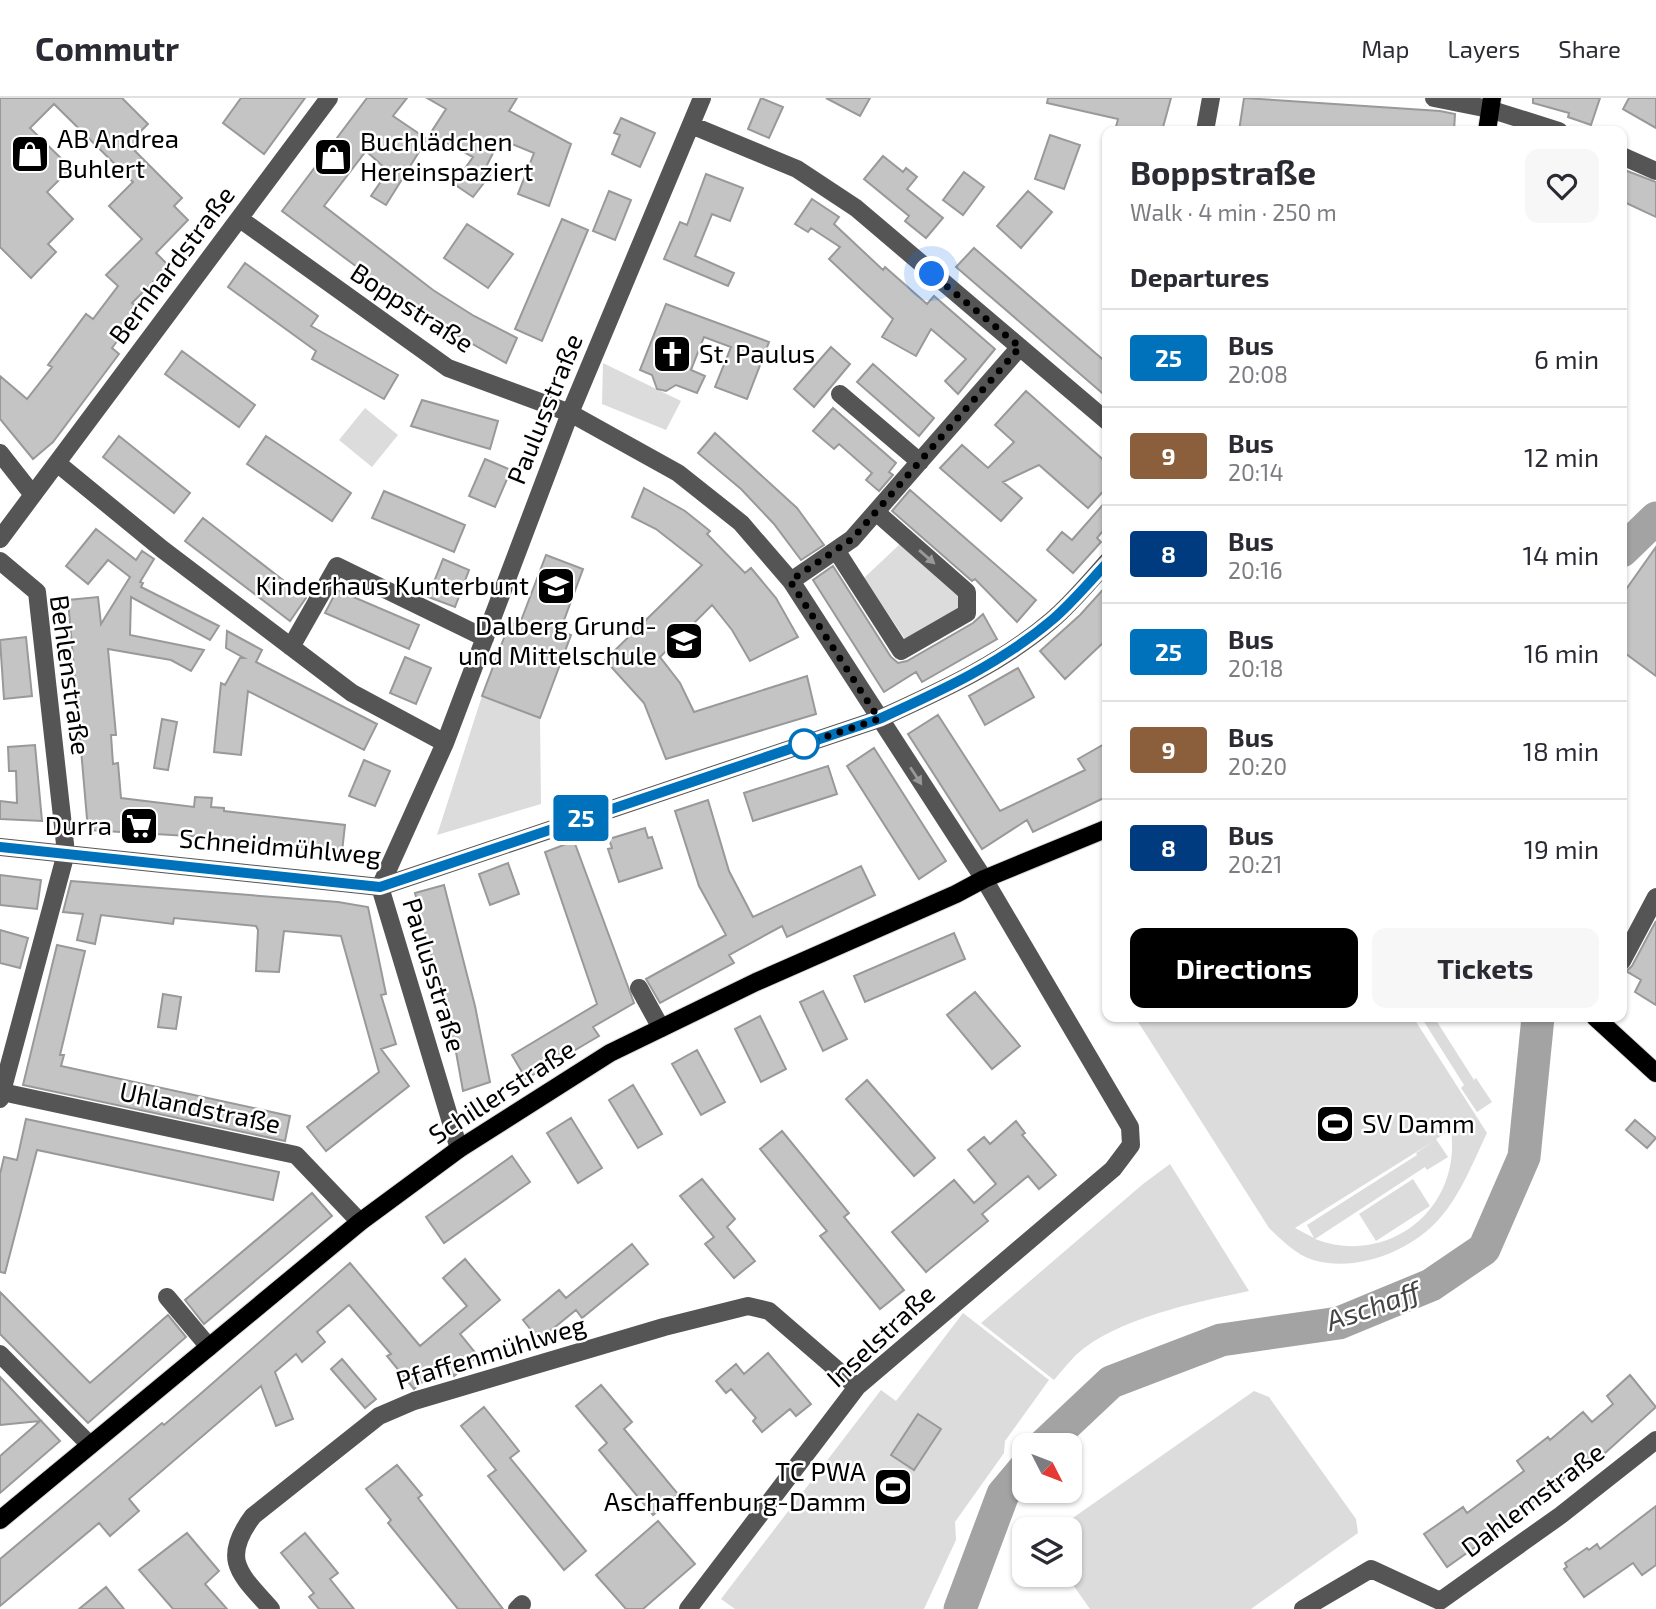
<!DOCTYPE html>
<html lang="en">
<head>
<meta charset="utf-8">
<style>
  body { margin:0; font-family:"Exo 2",sans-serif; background:#f7f7f7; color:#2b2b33; height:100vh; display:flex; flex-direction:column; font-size:26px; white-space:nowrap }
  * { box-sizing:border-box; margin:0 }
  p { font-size:23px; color:#7c7c81 }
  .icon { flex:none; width:38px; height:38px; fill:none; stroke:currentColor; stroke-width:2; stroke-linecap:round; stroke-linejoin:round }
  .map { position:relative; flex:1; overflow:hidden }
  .drawer { position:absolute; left:1102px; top:28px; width:525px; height:896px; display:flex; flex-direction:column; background:#fff; border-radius:14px; box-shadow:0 2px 5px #0004 }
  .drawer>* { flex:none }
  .badge { padding:0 14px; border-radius:5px; font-size:24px; line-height:46px }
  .needle { width:46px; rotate:132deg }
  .controls { position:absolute; left:1012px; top:1335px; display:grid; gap:14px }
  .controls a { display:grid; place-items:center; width:70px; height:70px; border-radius:14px; background:#fff; box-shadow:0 2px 5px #0004; font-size:35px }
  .you { position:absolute; width:35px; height:35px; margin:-18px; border:5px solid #fff; border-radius:50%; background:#1a73e8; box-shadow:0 0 0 10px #1a73e833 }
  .map>.badge { position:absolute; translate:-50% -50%; box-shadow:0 0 0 4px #fff }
  h2 { padding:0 28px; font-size:26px; line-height:63px }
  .round { display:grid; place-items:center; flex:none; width:74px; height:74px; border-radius:14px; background:#f7f7f7 }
  .head { display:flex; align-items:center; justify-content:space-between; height:119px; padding:0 28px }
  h1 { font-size:33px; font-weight:700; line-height:52px }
  .button { display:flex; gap:14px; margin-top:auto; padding:14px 28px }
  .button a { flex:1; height:80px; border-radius:14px; background:#000; color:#fff; font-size:28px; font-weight:700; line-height:80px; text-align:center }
  .button a+a { background:#f7f7f7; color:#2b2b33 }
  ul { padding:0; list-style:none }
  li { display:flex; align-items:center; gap:21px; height:98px; padding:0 28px; border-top:2px solid #e1e1e2 }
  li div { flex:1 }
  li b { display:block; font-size:26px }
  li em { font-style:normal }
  li .badge { min-width:77px; font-weight:700; text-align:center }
  header { display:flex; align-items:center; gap:42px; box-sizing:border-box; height:98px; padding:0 35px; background:#fff; border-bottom:2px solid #e1e1e2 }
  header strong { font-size:33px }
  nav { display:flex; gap:38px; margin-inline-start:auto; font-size:24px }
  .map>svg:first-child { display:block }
  .green { fill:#dcdcdc; fill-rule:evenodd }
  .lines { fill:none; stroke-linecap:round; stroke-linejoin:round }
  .river { stroke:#a3a3a3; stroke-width:33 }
  .building { fill:#c4c4c4; stroke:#999; stroke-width:2 }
  .major-casing { stroke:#dbdbdb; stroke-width:20 }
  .minor { stroke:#555; stroke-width:18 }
  .major { stroke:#000; stroke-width:18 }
  .oneway { fill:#999 }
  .line-casing { stroke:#fff; stroke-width:16 }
  .line { stroke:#0072bc; stroke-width:10 }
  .walk { stroke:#000; stroke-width:7; stroke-dasharray:0 12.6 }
  .stop-dot { fill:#fff; stroke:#0072bc; stroke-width:3.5 }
  .labels { text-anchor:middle; stroke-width:5; stroke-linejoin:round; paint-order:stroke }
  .poi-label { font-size:26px; fill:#000; stroke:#fff; text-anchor:start }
  .street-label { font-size:26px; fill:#000; stroke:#fff }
  .water-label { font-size:28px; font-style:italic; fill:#444; stroke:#fff }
</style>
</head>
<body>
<header>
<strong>Commutr</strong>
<nav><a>Map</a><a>Layers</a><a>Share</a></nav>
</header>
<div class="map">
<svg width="1656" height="1511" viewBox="0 0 1656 1511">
  <rect width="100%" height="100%" fill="#fff"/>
  <path class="green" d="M603,265L681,303L666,332L602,306Z
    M365,310L398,337L372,369L339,342Z
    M900,446L958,493L959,511L905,541L864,480Z
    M482,598L540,620L541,706L437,737Z
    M1135,919H1413L1487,1035C1473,1064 1461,1096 1440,1120C1412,1153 1356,1175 1313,1162C1295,1156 1282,1142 1269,1130ZM1451,1032C1462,1111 1388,1169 1315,1141L1425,1069L1427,1072L1448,1059L1436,1041ZM1434,1043L1416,1055L1417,1057L1307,1127L1314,1140L1295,1130Z
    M1421,919H1434L1474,982L1476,980L1492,1004L1477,1014L1461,990L1464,987Z
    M1170,1066L1249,1193C1197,1204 1116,1220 1076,1257C1068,1265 1061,1274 1054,1282L981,1225L1143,1086Z
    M1413,1081L1430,1108L1376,1143L1359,1116Z
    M963,1215L1049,1282L1005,1343L1004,1355L955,1424L956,1442L924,1511H735L721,1501L881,1292L896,1303Z
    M1254,1293L1269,1299L1356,1421L1358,1435L1251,1511H1090L1066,1477H1069V1432L1057,1431Z"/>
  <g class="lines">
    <path class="river" d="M1622,453L1656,420
      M1043,1348L1111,1284L1221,1242L1339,1225L1431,1187L1484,1151L1524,1059L1538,919
      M960,1511L1003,1396L1024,1371"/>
  </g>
  <path class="building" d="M0,0H122L148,26L136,38L143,45L135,53L182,100L174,108L188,122L156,155L169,168L132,205L137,209L128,220L132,223L112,250L119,256L53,344L33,361L0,321V278L27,301L52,269L48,267L86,216L93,221L118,188L106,177L142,141L109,108L133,84L54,6L30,30L71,70L47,94L73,121L48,146L56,154L31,180L0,149Z
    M241,0H305L264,56L223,25Z
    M367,0H407L393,18L427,41L386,107L371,98L388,73L366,53L324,108L433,192L474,218L517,240L506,265L434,224L435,219L431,217L429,221L416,213L282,113Z
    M427,0H517L509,13L571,46L549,108L518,96L534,55L500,41L484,73L490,77L473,99L454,86L473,59L430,36L446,11Z
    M761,0L783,9L769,40L748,31Z
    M826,0H870L860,18Z
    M1048,0H1171L1162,33H1115L1118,21L1047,5Z
    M1244,0L1440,13L1455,16L1454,33H1239Z
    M1533,0H1600L1591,27L1568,19L1569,15L1533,5Z
    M1629,0H1656V30L1623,11Z
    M621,20L655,35L640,69L612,56L620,37L614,35Z
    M1050,37L1080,47L1064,91L1035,81Z
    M883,58L903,74L906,70L917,79L907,91L943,120L926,140L905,123L909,118L864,81Z
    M1622,71L1656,84V119L1622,103Z
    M964,74L984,89L963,117L943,102Z
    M706,76L743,90L730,123L712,116L695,158L734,175L728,188L664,161L680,124L687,127Z
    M609,93L631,102L615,142L593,133Z
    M1028,93L1052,114L1021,150L997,128Z
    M812,101L839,119L834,126L883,172L885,169L927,206L934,198L995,251L958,296L945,283L966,261L931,231L916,258L882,239L893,221L829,161L840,149L811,130L808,134L795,126Z
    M562,121L588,132L542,243L515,231Z
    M467,126L513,156L488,190L444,160Z
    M974,150L1108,266V300L956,169Z
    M245,165L318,218L311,228L398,277L384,301L312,261L316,253L228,189Z
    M666,206L769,244L747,301L715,289L731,249L704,239L691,272L705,278L697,295L676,287L666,293L657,291L652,277L640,272Z
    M831,249L850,266L814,309L794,291Z
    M182,253L255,307L239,329L165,276Z
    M873,266L934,320L919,338L857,284Z
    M1026,293L1108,366V388L1088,410L1039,367L1003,384L1022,400L1001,423L940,370L962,347L988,370L1014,344L995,327Z
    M422,302L498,323L490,351L411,328Z
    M833,310L896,365L889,374L893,377L879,393L866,382L872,375L839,346L834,351L813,333Z
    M715,335L797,410L824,447L801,462L774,426L741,391L698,355Z
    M119,338L190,395L174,415L103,359Z
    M266,338L351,395L332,423L247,366Z
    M485,361L511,372L495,409L469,398Z
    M644,390L685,413L710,433L707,436L745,475L751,470L776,500L798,539L750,563L732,532L712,507L660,559L680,585L694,614L807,578L816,616L666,661L644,605L605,562L702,467L656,431L632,419Z
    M910,392L1036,502L1017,524L975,481L972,483L892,413Z
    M384,393L465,427L454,454L372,420Z
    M1108,401V427L1097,440L1101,444L1073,475L1047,452L1062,434L1072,442Z
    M203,420L306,500L290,523L185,443Z
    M96,431L136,462L142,453L154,461L140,484L143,485L141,489L219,528L210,542L131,499L130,537L204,552L191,573L171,562L108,551L116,637H111L113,666L118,665L121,700L194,709L195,699L212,700L211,709L224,710V713L345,727L342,754L222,740L88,732L68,502L98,499L101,526L130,479L108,462L88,486L66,468Z
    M1656,449V578L1622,553V497Z
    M546,457L583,471L560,533L571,537L540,620L482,598L510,524L519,528Z
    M443,461L469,472L455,509L428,499Z
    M833,468L891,559L898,565L907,563L973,525L983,516L997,541L922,584L916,574L884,594L813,482Z
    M1108,486V540L1065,581L1040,553L1080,517Z
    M337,492L419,527L409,551L325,515Z
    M227,533L262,552L256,564L377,626L364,652L248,593L241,657L214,654L221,585L225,587L240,560H244L226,550Z
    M26,539L32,598L4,601L0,542Z
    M405,559L431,570L416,606L390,595Z
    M1018,570L1034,599L985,627L969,598Z
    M938,617L1000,713L1085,672L1078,661L1108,644V698L1033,734L1027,722L982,751L908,636Z
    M162,621L177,624L168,672L154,670Z
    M35,647L42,723L0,721V703L17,705L16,673H9L8,649Z
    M874,650L946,763L919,781L847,668Z
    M364,662L390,673L375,708L349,698Z
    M828,668L837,696L753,723L744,695Z
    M708,702L729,773L753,819L861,768L875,797L787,839L782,828L729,857L734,865L660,905L646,881L726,837L699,788L675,713Z
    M645,730L648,740L652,739L662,770L619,784L608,751L612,750L609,741Z
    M574,743L634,905L593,929L599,938L526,981L512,957L597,906L545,754Z
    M508,765L519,796L490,807L479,776Z
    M0,777L41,782L37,811L0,807Z
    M71,783L338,804L368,809L386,896L381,897L396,946L381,951L409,988L326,1053L307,1029L379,974L341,838L284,833L279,874L256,873L258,832L256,828L174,820L173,826L101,817L95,846L77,842L83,816L63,814Z
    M444,787L475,908L490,984L463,993L456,954L415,795Z
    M1656,823V907L1635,894L1641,882L1626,873L1632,868Z
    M0,832L28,840L20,870L0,865Z
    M954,835L965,861L865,904L854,878Z
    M57,847L85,853L60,957H64L61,968L290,1018L285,1043L23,987Z
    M823,893L847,941L823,953L800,904Z
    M975,894L1020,948L992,971L947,917Z
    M163,896L181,899L176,931L158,929Z
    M760,918L786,971L761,984L735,931Z
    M697,952L725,1004L701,1017L672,966Z
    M867,982L935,1060L914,1078L846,1001Z
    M633,987L662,1036L638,1050L609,1002Z
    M571,1020L602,1070L578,1085L547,1035Z
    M26,1021L279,1074L273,1102L37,1052L5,1175L0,1174V1076L4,1059L17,1062Z
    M1635,1022L1656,1040L1647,1050L1626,1032Z
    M1016,1023L1025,1035L1022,1037L1056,1077L1039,1091L1028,1078L982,1116L988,1123L926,1174L892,1134L954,1082L974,1105L996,1086L968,1052L984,1039L990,1046Z
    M782,1033L849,1115L844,1119L904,1192L880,1211L820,1138L827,1133L760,1051Z
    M512,1058L530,1084L444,1145L426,1119Z
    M702,1081L735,1121L727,1129L755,1163L734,1180L705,1146L714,1139L680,1098Z
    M312,1095L332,1118L204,1226L185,1202Z
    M632,1146L648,1166L582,1220L576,1212L539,1242L523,1222L559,1192L566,1200Z
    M465,1161L500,1202L460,1236L478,1258L454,1278L444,1266L414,1291L387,1258L391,1256L349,1207L317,1234L325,1244L302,1264L296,1256L275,1274L293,1321L276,1328L261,1288L129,1401L139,1413L110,1438L99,1425L0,1508V1461L162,1325L164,1327L198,1298L350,1165L420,1248L467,1208L443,1180Z
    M0,1194L90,1285L168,1217L186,1239L88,1325L0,1236Z
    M768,1255L811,1306L796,1318L790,1311L762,1334L753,1323L756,1320L731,1291L726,1295L716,1283L736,1266L744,1276Z
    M342,1261L376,1301L365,1310L331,1271Z
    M1630,1277L1656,1309L1594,1365L1590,1360L1488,1440L1447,1469L1424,1436L1463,1409L1467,1415L1524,1373L1517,1363L1548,1339L1550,1342L1583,1314L1592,1324L1613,1306L1607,1298Z
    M0,1279L60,1343L0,1395V1358L40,1323L0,1327Z
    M601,1287L632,1324L624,1331L678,1396L653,1417L599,1352L607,1345L576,1308Z
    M484,1309L519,1353L510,1360L586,1453L564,1472L488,1378L496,1372L461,1328Z
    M918,1316L941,1331L914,1372L891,1357Z
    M397,1367L422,1397L418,1400L503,1511H458L388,1425L391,1422L366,1391Z
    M1656,1408V1467L1642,1477L1633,1465L1584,1499L1564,1471L1567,1469L1565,1465L1587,1450L1589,1452L1597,1446L1600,1451Z
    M658,1423L695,1466L643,1511H626L596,1477Z
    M187,1435L219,1473L205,1486L227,1511H173L139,1472Z
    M305,1435L338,1475L330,1481L354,1511H319L309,1499L314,1495L281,1455Z
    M106,1489L124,1511H79Z"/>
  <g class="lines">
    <defs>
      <path id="major" d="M1487,33L1492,0
        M1595,919L1656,975
        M0,1422L360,1124L459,1051L610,955L756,884L956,796L984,781L1108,730"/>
    </defs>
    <use href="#major" class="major-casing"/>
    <path class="minor" d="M1434,0L1489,11L1559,33
      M691,27L797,71L856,110L1108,324
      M1205,33L1211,0
      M1622,58L1656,73
      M240,121L448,270L570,315L678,375L741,425L791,483L984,781L1130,1029L1131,1047L1113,1071L857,1289L688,1511
      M840,296L920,364
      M0,355L33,397
      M57,365L162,451L352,595L445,645
      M0,441L329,0
      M836,452L901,553L967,515V494L876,414
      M0,463L37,494L66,755L0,1001
      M791,483L852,441L1020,249
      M291,549L337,468L485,540
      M0,749L380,789L879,621C940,593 1001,566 1052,522C1072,505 1090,483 1108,463
      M1622,863L1656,799
      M639,890L661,930
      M2,994L296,1057L360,1124
      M459,1051L380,789L445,645L570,315L702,0
      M167,1199L209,1249
      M0,1256L90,1347
      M1440,1503L1561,1417L1656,1342
      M271,1511C240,1476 220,1462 253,1418L379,1318L414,1303L664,1229L748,1208L769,1213L857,1289
      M517,1511L522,1506
      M1303,1511L1371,1471L1440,1503"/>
    <use href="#major" class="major"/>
  </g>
  <defs><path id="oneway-solid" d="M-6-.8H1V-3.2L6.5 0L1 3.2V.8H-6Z" transform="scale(1.75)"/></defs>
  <g class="oneway">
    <use href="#oneway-solid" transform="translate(927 459) rotate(41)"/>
    <use href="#oneway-solid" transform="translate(916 678) rotate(57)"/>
  </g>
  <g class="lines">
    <defs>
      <path id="line" d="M0,749L380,789L879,621C940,593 1000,566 1052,522C1072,505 1090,483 1108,464"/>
    </defs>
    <use href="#line" class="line-casing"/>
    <use href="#line" class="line"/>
    <path class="walk" d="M804,646L879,621L790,483L852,441L1020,249L932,176"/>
  </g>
  <defs>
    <symbol id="shop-square" viewBox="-11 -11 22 22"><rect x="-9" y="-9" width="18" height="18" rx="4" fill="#000" stroke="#fff"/><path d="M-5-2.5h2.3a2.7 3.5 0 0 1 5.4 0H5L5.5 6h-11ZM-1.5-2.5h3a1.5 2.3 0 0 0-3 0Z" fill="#fff"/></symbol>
    <symbol id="church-square" viewBox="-11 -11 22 22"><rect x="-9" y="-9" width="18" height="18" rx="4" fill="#000" stroke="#fff"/><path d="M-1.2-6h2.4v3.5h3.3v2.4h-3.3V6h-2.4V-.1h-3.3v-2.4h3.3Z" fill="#fff"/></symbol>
    <symbol id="school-square" viewBox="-11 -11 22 22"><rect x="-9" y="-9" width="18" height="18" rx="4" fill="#000" stroke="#fff"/><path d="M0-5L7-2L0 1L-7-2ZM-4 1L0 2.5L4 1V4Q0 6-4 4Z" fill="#fff"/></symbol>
    <symbol id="supermarket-square" viewBox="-11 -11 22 22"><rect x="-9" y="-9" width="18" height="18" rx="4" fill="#000" stroke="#fff"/><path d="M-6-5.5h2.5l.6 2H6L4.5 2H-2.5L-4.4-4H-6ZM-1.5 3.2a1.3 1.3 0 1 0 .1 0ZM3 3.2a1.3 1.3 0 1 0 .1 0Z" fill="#fff"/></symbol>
    <symbol id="stadium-square" viewBox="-11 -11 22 22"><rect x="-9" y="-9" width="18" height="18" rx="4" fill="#000" stroke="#fff"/><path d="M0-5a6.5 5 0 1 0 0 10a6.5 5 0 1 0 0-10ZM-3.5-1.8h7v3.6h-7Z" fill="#fff"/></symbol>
  </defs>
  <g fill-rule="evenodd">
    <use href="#shop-square" x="8" y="34" width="44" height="44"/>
    <use href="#shop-square" x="311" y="37" width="44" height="44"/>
    <use href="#church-square" x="650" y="234" width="44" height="44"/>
    <use href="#school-square" x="534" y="466" width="44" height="44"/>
    <use href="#school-square" x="662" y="521" width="44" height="44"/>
    <use href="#supermarket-square" x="117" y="706" width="44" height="44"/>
    <use href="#stadium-square" x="1313" y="1004" width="44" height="44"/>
    <use href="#stadium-square" x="871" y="1367" width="44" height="44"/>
  </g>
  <circle class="stop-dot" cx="804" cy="646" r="14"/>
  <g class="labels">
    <g class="poi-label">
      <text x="57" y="50">AB Andrea<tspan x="57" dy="30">Buhlert</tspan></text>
      <text x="360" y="53">Buchlädchen<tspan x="360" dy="30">Hereinspaziert</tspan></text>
      <text x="699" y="265">St. Paulus</text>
      <text x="529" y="497" text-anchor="end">Kinderhaus Kunterbunt</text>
      <text x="657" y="537" text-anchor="end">Dalberg Grund-<tspan x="657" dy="30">und Mittelschule</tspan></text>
      <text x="112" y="737" text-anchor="end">Durra</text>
      <text x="1362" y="1035">SV Damm</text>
      <text x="866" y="1383" text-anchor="end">TC PWA<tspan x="866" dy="30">Aschaffenburg-Damm</tspan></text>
    </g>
    <g class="street-label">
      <text transform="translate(172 167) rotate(-53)" y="9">Bernhardstraße</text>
      <text transform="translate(412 210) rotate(33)" y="9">Boppstraße</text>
      <text transform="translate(545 311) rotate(-68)" y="9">Paulusstraße</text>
      <text transform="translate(70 577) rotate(82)" y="9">Behlenstraße</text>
      <text transform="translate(280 749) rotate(5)" y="9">Schneidmühlweg</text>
      <text transform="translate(434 877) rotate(73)" y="9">Paulusstraße</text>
      <text transform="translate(502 994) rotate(-33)" y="9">Schillerstraße</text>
      <text transform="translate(200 1010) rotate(12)" y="9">Uhlandstraße</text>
      <text transform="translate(881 1238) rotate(-43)" y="9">Inselstraße</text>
      <text transform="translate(491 1255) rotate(-17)" y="9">Pfaffenmühlweg</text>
      <text transform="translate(1533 1402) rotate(-37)" y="9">Dahlemstraße</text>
    </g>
    <g class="water-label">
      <text transform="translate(1373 1208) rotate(-19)" y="10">Aschaff</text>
    </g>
  </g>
</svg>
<div class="controls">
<a><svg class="needle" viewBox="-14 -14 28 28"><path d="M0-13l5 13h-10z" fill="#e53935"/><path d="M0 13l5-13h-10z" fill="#7c7c81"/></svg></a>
<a><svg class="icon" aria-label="layers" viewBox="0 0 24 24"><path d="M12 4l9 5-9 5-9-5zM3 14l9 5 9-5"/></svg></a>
</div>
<div class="you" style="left:932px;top:176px"></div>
<b class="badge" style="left:581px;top:720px;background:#0072bc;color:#fff">25</b>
<section class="drawer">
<div class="head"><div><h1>Boppstraße</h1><p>Walk · 4 min · 250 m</p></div><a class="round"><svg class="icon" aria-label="heart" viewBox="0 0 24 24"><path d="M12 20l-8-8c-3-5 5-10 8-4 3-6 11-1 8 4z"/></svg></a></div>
<h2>Departures</h2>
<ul>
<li><span class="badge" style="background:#0072bc;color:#fff">25</span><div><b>Bus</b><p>20:08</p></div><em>6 min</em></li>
<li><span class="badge" style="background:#8b5e3c;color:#fff">9</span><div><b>Bus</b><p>20:14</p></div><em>12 min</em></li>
<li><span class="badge" style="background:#003b80;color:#fff">8</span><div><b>Bus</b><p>20:16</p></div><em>14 min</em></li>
<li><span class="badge" style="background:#0072bc;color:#fff">25</span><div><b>Bus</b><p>20:18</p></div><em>16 min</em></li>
<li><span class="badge" style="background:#8b5e3c;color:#fff">9</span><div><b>Bus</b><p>20:20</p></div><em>18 min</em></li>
<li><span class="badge" style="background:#003b80;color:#fff">8</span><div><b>Bus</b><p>20:21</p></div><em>19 min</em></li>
</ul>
<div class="button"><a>Directions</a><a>Tickets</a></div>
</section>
</div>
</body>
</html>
